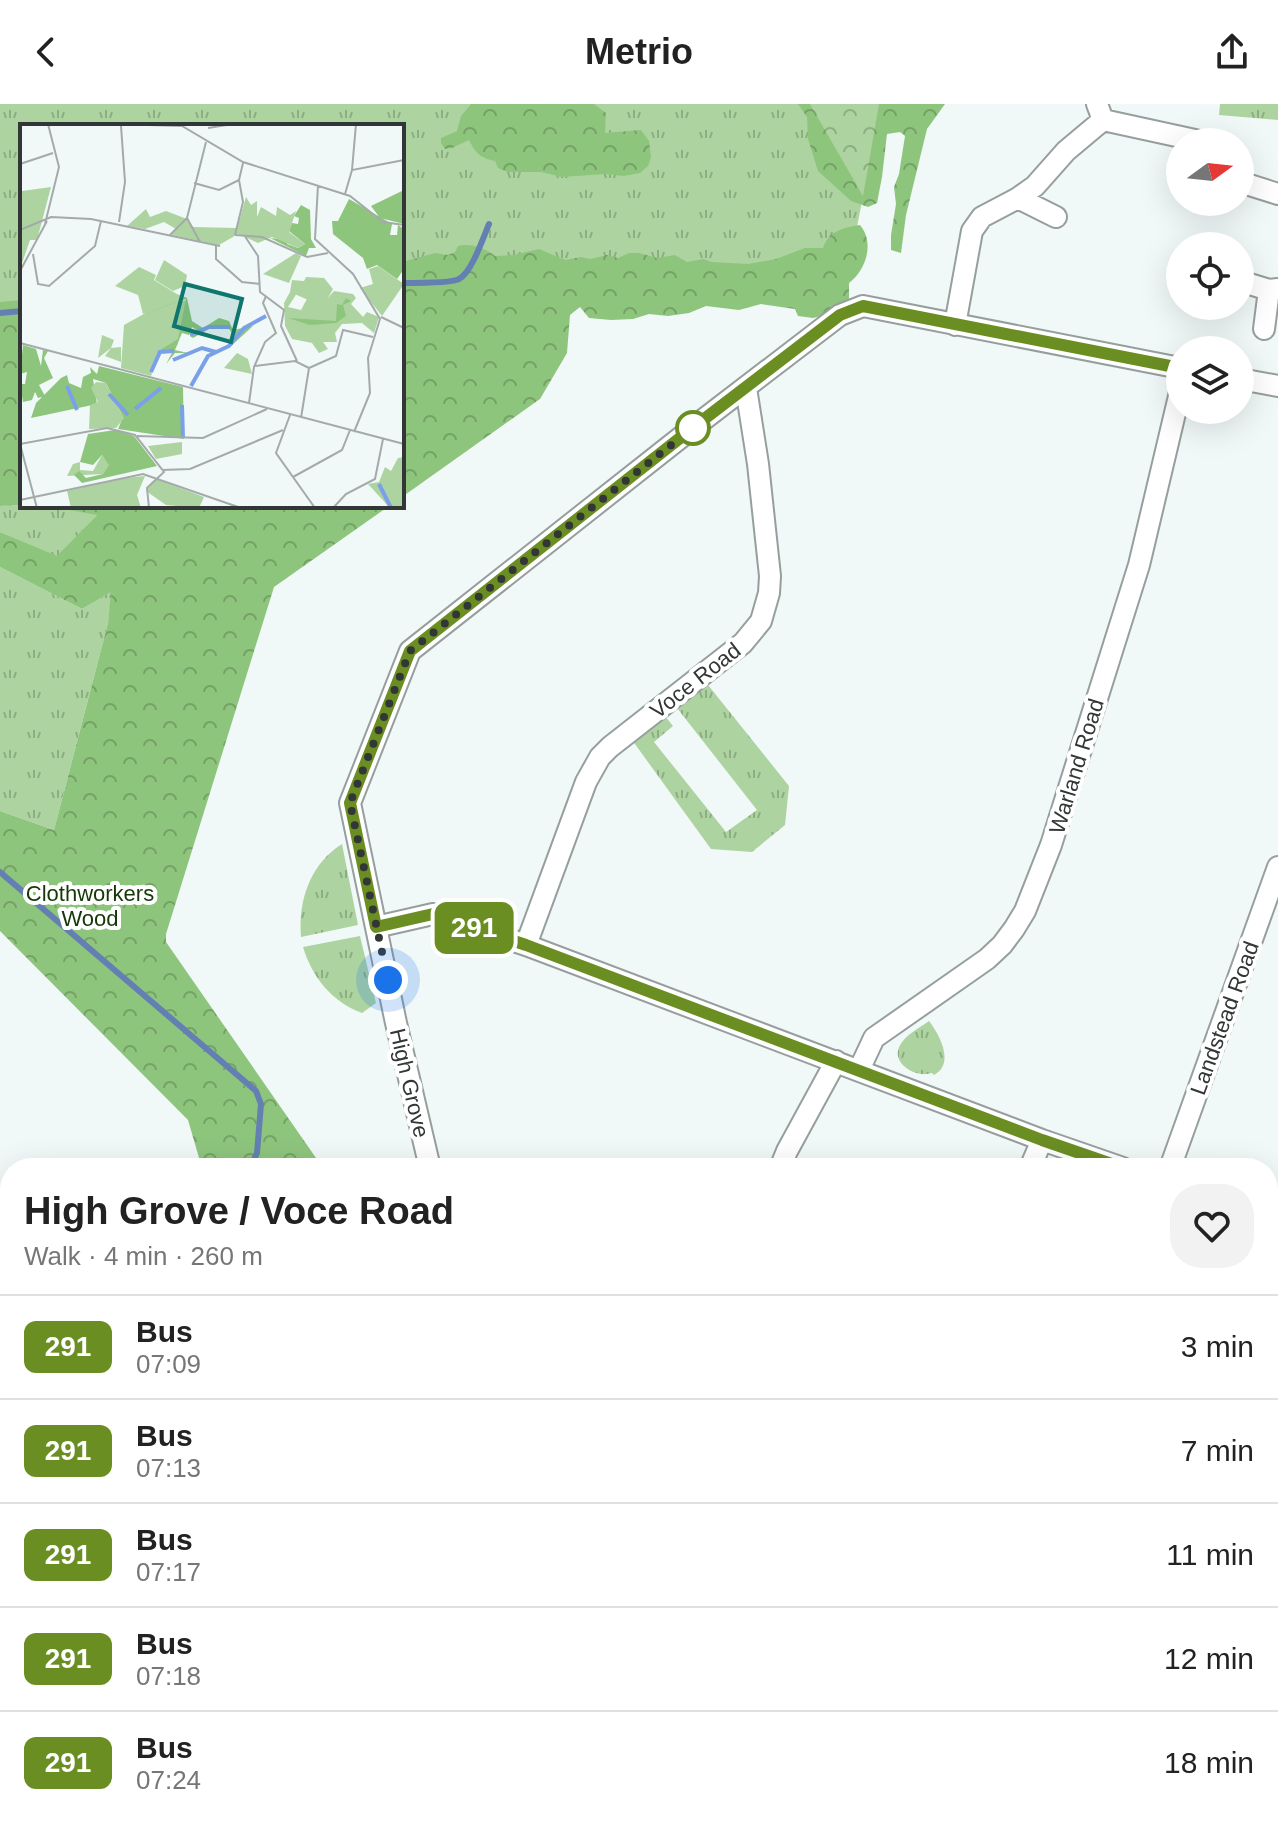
<!DOCTYPE html>
<html lang="en">
<head>
<meta charset="utf-8">
<style>
  body { margin:0; font-family:Arial,sans-serif; background:#f2f2f2; color:#222; height:100vh; display:flex; flex-direction:column; font-size:30px; white-space:nowrap }
  * { box-sizing:border-box; margin:0 }
  p { font-size:26px; color:#767676 }
  .icon { flex:none; width:44px; height:44px; fill:none; stroke:currentColor; stroke-width:2; stroke-linecap:round; stroke-linejoin:round }
  .map { position:relative; flex:1; overflow:hidden }
  .side { position:absolute; left:0px; top:1054px; width:1278px; height:674px; display:flex; flex-direction:column; background:#fff; border-radius:32px 32px 0 0; box-shadow:0 8px 32px #0002 }
  .side>* { flex:none }
  .badge { padding:0 16px; border-radius:12px; font-size:28px; line-height:52px }
  .needle { width:52px; rotate:75deg }
  .controls { position:absolute; left:1166px; top:24px; display:grid; gap:16px }
  .controls a { display:grid; place-items:center; width:88px; height:88px; border-radius:50%; background:#fff; box-shadow:0 8px 32px #0002; font-size:40px }
  .you { position:absolute; width:40px; height:40px; margin:-20px; border:6px solid #fff; border-radius:50%; background:#1a73e8; box-shadow:0 0 0 12px #1a73e833 }
  .map>.badge { position:absolute; translate:-50% -50%; box-shadow:0 0 0 4px #fff }
  .round { display:grid; place-items:center; flex:none; width:84px; height:84px; border-radius:32px; background:#f2f2f2 }
  .head { display:flex; align-items:center; justify-content:space-between; height:136px; padding:0 24px }
  h1 { font-size:38px; font-weight:700; line-height:60px }
  ul { padding:0; list-style:none }
  li { display:flex; align-items:center; gap:24px; height:104px; padding:0 24px; border-top:2px solid #e0e0e0 }
  li div { flex:1 }
  li b { display:block; font-size:30px }
  li em { font-style:normal }
  li .badge { min-width:88px; font-weight:700; text-align:center }
  header { display:flex; justify-content:space-between; align-items:center; height:104px; padding:0 24px; background:#fff; font-size:36px; font-weight:700 }
  .map>svg:first-child { display:block }
  .built { fill:#ddeeef }
  .grass { fill:url(#grass-tufts) }
  .forest { fill:url(#forest-crowns) }
  .park { fill:url(#park-crowns) }
  .lines { fill:none; stroke-linecap:round; stroke-linejoin:round }
  .stream { stroke:#6480b3; stroke-width:6 }
  .minor-casing { stroke:#969e9e; stroke-width:24 }
  .minor { stroke:#fff; stroke-width:20 }
  .line-casing { stroke:#fff; stroke-width:18 }
  .line { stroke:#6b8e23; stroke-width:12 }
  .walk { stroke:#333636; stroke-width:8; stroke-dasharray:0 14.4 }
  .stop-dot { fill:#fff; stroke:#6b8e23; stroke-width:4 }
  .labels { text-anchor:middle; stroke-width:8; stroke-linejoin:round; paint-order:stroke }
  .street-label { font-size:22px; fill:#333636; stroke:#fff }
  .park-label { font-size:22px; fill:#153806; stroke:#fff }
  .inset-river { fill:none; stroke:#79a0e8; stroke-width:4 }
  .inset-road { fill:none; stroke:#a4aaaa; stroke-width:2 }
  .view { fill:#0f766e; fill-opacity:0.15; stroke:#0f766e; stroke-width:4 }
  .inset-edge { fill:none; stroke:#333636; stroke-width:4 }
</style>
</head>
<body>
<header><svg class="icon" aria-label="back" viewBox="0 0 24 24"><path d="M15 5l-7 7 7 7"/></svg>Metrio<svg class="icon" aria-label="share" viewBox="0 0 24 24"><path d="M12 15V3M7 8l5-5 5 5M5 13v7h14v-7"/></svg></header>
<div class="map">
<svg width="1278" height="1727" viewBox="0 0 1278 1727">
  <defs>
    <pattern id="grass-tufts" width="24" height="20" patternUnits="userSpaceOnUse" patternTransform="scale(2)"><rect width="24" height="20" fill="#add4a0"/><path d="M3 7l-1-3M5 7V3M7 7l1-3M15 17l-1-3M17 17v-4M19 17l1-3" fill="none" stroke="#8dad83"/></pattern>
    <pattern id="forest-crowns" width="20" height="18" patternUnits="userSpaceOnUse" patternTransform="scale(2)"><rect width="20" height="18" fill="#8ec57d"/><path d="M2 6a3 3 0 1 1 6 0M12 15a3 3 0 1 1 6 0" fill="none" stroke="#75a167"/></pattern>
    <pattern id="park-crowns" width="20" height="18" patternUnits="userSpaceOnUse" patternTransform="scale(2)"><rect width="20" height="18" fill="#add4a0"/><path d="M2 6a3 3 0 1 1 6 0M12 15a3 3 0 1 1 6 0" fill="none" stroke="#8dad83"/></pattern>
  </defs>
  <rect width="100%" height="100%" fill="#f0f8f8"/>
  <path class="built" d="M445,1718H806L801,1727H449Z"/>
  <path class="grass" d="M0,0H810L863,92L850,159L402,187V22H22V211L0,213Z
    M1220,0H1278V16L1219,11Z
    M22,401L48,402L98,410L57,453L0,428V402Z
    M0,463L82,505L112,487L108,519L54,726L0,707Z
    M708,581L789,682L785,721L752,748L711,745L632,636L665,612L673,622L654,638L726,728L757,706L677,604Z
    M342,740L358,821L301,833C298,797 310,760 342,740Z
    M360,832L376,899L362,909C332,898 312,873 303,843Z
    M929,917C940,931 955,960 934,971L932,969C914,975 886,956 903,937C909,929 921,923 929,917Z"/>
  <path class="forest" d="M471,0H594L606,9L605,29L641,26L649,37L651,53L648,62L640,69L624,72L605,70L562,73L541,68H507L498,64L495,57C481,54 476,50 469,36L452,44L445,45L441,39V34L457,27L461,12Z
    M798,0H945L927,25L906,111L901,149L891,146V131L896,100L894,83L899,70L905,32L900,28L887,30L882,73L877,99L868,103L851,97L818,67L808,35L807,13Z
    M860,121C875,139 866,166 849,179V194L842,207L813,214L798,212L795,205L761,200L739,206L706,202L689,209L668,212L649,210L633,215L611,216L589,214L580,203L570,211L567,249L540,295L402,393V158L435,149L448,151L455,148L458,142C471,139 485,144 495,152L513,151L539,145L565,156L581,153L590,155L607,151L618,154L629,149H639L657,154L675,151L687,158L703,155L712,158L748,160L776,155L805,144H823C829,126 844,124 860,121Z
    M22,196V401L0,402V198Z
    M48,402H389L274,483L166,830V838L323,1064H202L188,1016L0,827V707L54,726L108,519L111,488L82,505L0,463V428L57,452L97,411Z
    M264,1718H386L398,1727H257Z"/>
  <path class="park" d="M810,0H879L863,92Z"/>
  <g class="lines">
    <path class="stream" d="M402,179C412,179 453,179 459,175C472,168 483,134 489,120
      M0,209L22,207
      M0,768L256,987L261,1000L257,1049L250,1064
      M429,1722L431,1727"/>
    <defs>
      <path id="minor" d="M1103,16L1204,38
        M1240,78L1278,90
        M1018,94L1056,113
        M1240,177L1269,186L1278,185
        M955,221L972,127L982,113L1018,94L1035,82L1066,47L1103,16L1097,0
        M1264,225L1269,186
        M1240,275L1278,282
        M376,823L433,810L526,841L1042,1036L1123,1064
        M526,841L586,678L600,653L610,643L743,539L761,517L769,489L770,472L758,360L746,284
        M859,966L874,934L987,855L1002,841L1014,825L1025,807L1051,741L1139,461L1180,288
        M430,1064L396,919L350,699L410,547L699,319L840,211L863,202L1180,264
        M780,1064L787,1047L836,957
        M1030,1064L1042,1036
        M1170,1064L1278,763
        M1268,1118L1278,1122
        M1268,1373L1278,1371
        M1256,1718L1257,1727
        M971,1727L975,1718"/>
    </defs>
    <use href="#minor" class="minor-casing"/>
    <use href="#minor" class="minor"/>
  </g>
  <g class="lines">
    <defs>
      <path id="line" d="M1123,1064L1042,1036L526,841L433,810L376,823L350,699L410,547L699,319L840,211L863,202L1180,264"/>
    </defs>
    <use href="#line" class="line-casing"/>
    <use href="#line" class="line"/>
    <path class="walk" d="M388,876L350,699L410,547L699,319L693,324"/>
  </g>
  <circle class="stop-dot" cx="693" cy="324" r="16"/>
  <g class="labels">
    <g class="street-label">
      <text transform="translate(695 576) rotate(-38)" y="8">Voce Road</text>
      <text transform="translate(1076 662) rotate(-73)" y="8">Warland Road</text>
      <text transform="translate(1224 914) rotate(-70)" y="8">Landstead Road</text>
      <text transform="translate(410 979) rotate(77)" y="8">High Grove</text>
    </g>
    <g class="park-label">
      <text x="90" y="797">Clothworkers<tspan x="90" dy="25">Wood</tspan></text>
    </g>
  </g>
  <g transform="translate(20 20)">
    <rect width="384" height="384" fill="#f0f8f8"/>
    <path d="M144,136L167,151L165,162L153,167L135,156ZM314,167L333,170L336,174L331,180L343,193L347,188L359,193L354,209L342,199L322,200L315,209L317,218H303L308,225L299,229L292,219L272,215L265,202L264,179L270,168L277,169L268,183L281,186L288,173L308,174ZM167,176L157,222L139,228L131,252L101,244L104,201L140,181ZM162,318V330L136,335L128,322ZM82,331L90,341L83,350L47,352L53,340L60,338V346L73,347ZM125,352L117,371L121,384H87L104,354Z" fill="#add4a0"/>
    <path d="M384,66V100L360,94L351,82ZM329,75L372,100L370,111H377L378,101L384,105V145L377,155L357,141L347,145L343,134L313,110L312,97H318ZM281,81L290,86L291,115L296,124H289L286,132L250,114L268,116L267,120L278,124L285,120L269,107L272,99L278,100L279,94L274,92ZM151,168L167,174L172,197L183,204L199,194L209,197L213,206L233,202L211,222L216,213L209,205H189L173,214L170,212L178,207L172,203L169,211L162,209L155,226L168,229H155L146,240L153,227L137,228L158,215L166,175L123,190L147,180ZM326,174L331,177L323,181L326,192L316,199L290,201L268,194L316,197L317,180L322,181ZM3,221L16,225L21,242L23,226L28,227L24,234L33,254L19,261L25,272L18,274L15,268L12,276L3,278L0,260H5L7,248L0,250ZM79,242L163,263L164,315L98,305L103,293L86,259L73,255L77,280L11,294L16,279L41,254L47,251L49,259L61,264L63,253L71,249L70,243L77,250ZM95,306L114,312L137,342L62,359L54,351L59,347L66,354L83,350L89,341L82,331L73,341L60,338L68,310Z" fill="#8ec57d"/>
    <path d="M276,129L281,132L269,159L243,150ZM358,142L384,160L362,192L340,164L353,160L349,145ZM286,153L304,154L313,165L308,174L295,179L270,168L272,156L284,157ZM217,229L228,235L232,250L204,244ZM136,355L184,373L179,384L146,381L126,367Z" fill="#add4a0"/>
    <path d="M31,63L17,116H10L0,145L2,67ZM226,73L231,81L237,77V93L241,83L256,92L257,83L270,91L276,87L269,108L285,120L278,124L252,113L238,119L218,110L199,121L152,111L156,105L144,98L125,105L107,102L126,85L130,93L146,87L167,95L173,103L217,104ZM119,143L136,151L134,156L165,175L123,190L118,171L95,162ZM82,211L94,216L91,224L101,223V238L85,232L91,224L78,234ZM76,258L86,259L104,294L96,304L69,305L70,281L78,278L71,264ZM384,333V384H370L348,360L359,358L365,343L371,347L378,334ZM104,354L106,369L87,384H51L47,367Z" fill="#add4a0"/>
    <path class="inset-river" d="M170,211L189,203H210M153,236L182,224L196,228M131,248L140,228L154,227M47,262L57,286M171,262L188,232L209,222L224,204L246,192M89,270L108,291M162,281L163,314M115,285L141,264M359,360L371,384"/>
    <path class="inset-road" d="M94,0L162,2L223,38L330,72L363,98L384,101M188,4L213,0M0,40L33,29M332,46L336,0M174,59L199,66L219,56M298,61L295,115L333,150L360,195L348,234L350,269L334,308M325,70L332,46L384,36M167,94L180,118M99,98L105,58L101,2M25,100L39,43L28,0M0,106L31,93L71,95L200,122M150,111L167,94L186,18M215,111L242,113L287,133L308,129M215,111L223,78L219,56L223,39M224,111L238,132L240,168L264,186L261,202L277,237M196,122V135L222,158L240,160M13,130L18,160L29,162L75,122L81,97M0,147L27,97M361,193L384,204M0,219L384,320M235,242L275,237L289,244M289,244L316,232L323,206L353,213M229,279L234,243L245,218L256,209L243,179L246,172M270,291L256,329L295,384M281,294L289,244M117,312L183,314L247,285M142,346L170,345L263,306M273,353L322,326L330,306M0,376L123,350L221,384M17,384L0,320L87,304L115,311L144,348L127,364L129,384M313,384L326,370L355,355L363,315"/>
    <path class="view" d="M165,160L222,175L211,218L154,202Z"/>
    <rect width="384" height="384" class="inset-edge"/>
  </g>
</svg>
<div class="controls">
<a><svg class="needle" viewBox="-14 -14 28 28"><path d="M0-13l5 13h-10z" fill="#e53935"/><path d="M0 13l5-13h-10z" fill="#767676"/></svg></a>
<a><svg class="icon" aria-label="locate" viewBox="0 0 24 24"><circle cx="12" cy="12" r="6"/><path d="M12 2v4M12 18v4M2 12h4M18 12h4"/></svg></a>
<a><svg class="icon" aria-label="layers" viewBox="0 0 24 24"><path d="M12 4l9 5-9 5-9-5zM3 14l9 5 9-5"/></svg></a>
</div>
<div class="you" style="left:388px;top:876px"></div>
<b class="badge" style="left:474px;top:824px;background:#6b8e23;color:#fff">291</b>
<section class="side">
<div class="head"><div><h1>High Grove / Voce Road</h1><p>Walk · 4 min · 260 m</p></div><a class="round"><svg class="icon" aria-label="heart" viewBox="0 0 24 24"><path d="M12 20l-8-8c-3-5 5-10 8-4 3-6 11-1 8 4z"/></svg></a></div>
<ul>
<li><span class="badge" style="background:#6b8e23;color:#fff">291</span><div><b>Bus</b><p>07:09</p></div><em>3 min</em></li>
<li><span class="badge" style="background:#6b8e23;color:#fff">291</span><div><b>Bus</b><p>07:13</p></div><em>7 min</em></li>
<li><span class="badge" style="background:#6b8e23;color:#fff">291</span><div><b>Bus</b><p>07:17</p></div><em>11 min</em></li>
<li><span class="badge" style="background:#6b8e23;color:#fff">291</span><div><b>Bus</b><p>07:18</p></div><em>12 min</em></li>
<li><span class="badge" style="background:#6b8e23;color:#fff">291</span><div><b>Bus</b><p>07:24</p></div><em>18 min</em></li>
</ul>
</section>
</div>
</body>
</html>
